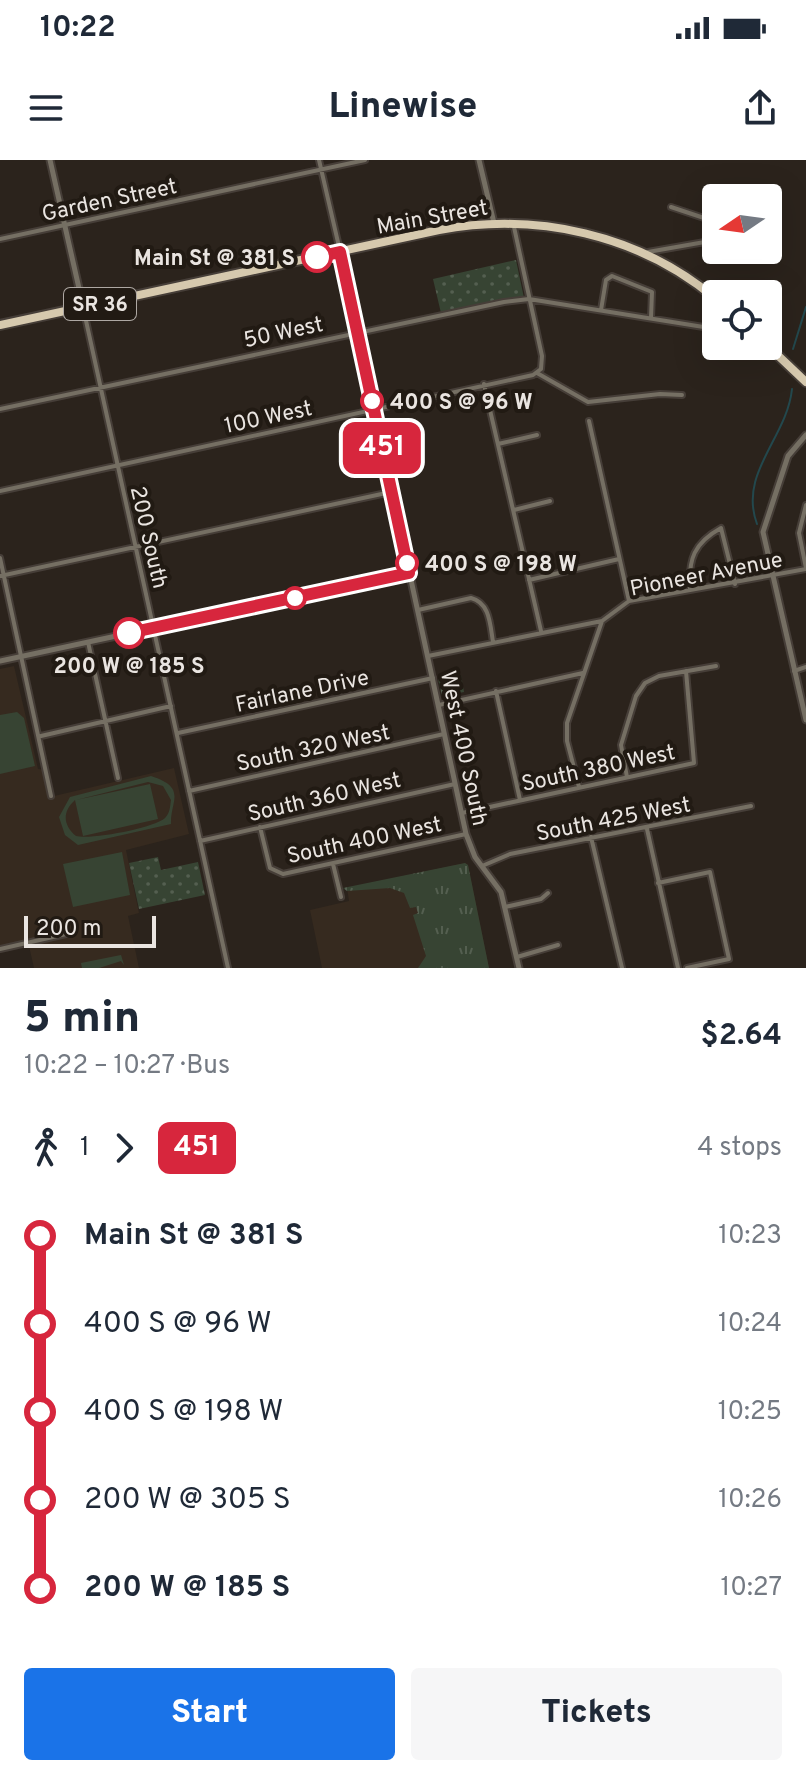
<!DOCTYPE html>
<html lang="en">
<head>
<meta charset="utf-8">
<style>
  body { margin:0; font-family:Overpass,sans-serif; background:#f6f6f7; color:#1f2937; height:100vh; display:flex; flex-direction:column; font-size:30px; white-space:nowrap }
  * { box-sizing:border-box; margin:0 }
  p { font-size:26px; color:#747a83 }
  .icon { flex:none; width:44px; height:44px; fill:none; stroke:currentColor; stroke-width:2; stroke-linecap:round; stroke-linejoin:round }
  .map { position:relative; height:808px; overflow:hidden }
  .side { display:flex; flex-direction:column; background:#fff; flex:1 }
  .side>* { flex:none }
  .badge { padding:0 16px; border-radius:12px; font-size:28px; line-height:52px }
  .needle { width:52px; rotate:257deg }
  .fabs { position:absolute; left:702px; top:24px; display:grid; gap:16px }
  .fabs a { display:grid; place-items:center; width:80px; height:80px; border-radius:8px; background:#fff; box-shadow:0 8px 32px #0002; font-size:40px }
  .scale { position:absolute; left:24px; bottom:20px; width:132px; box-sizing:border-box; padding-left:8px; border:4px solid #eae5e1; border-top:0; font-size:22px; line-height:28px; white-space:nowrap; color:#eae5e1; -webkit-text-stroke:6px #211a13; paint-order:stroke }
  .map>.badge { position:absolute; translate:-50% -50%; box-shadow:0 0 0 4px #fff }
  .legs { display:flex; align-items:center; gap:12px; height:88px; padding:0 24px; font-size:26px }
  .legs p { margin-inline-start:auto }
  .head { display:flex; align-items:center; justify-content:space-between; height:136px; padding:0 24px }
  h1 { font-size:44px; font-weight:800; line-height:60px }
  .button { display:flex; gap:16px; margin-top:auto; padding:16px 24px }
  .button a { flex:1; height:92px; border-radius:8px; background:#1a73e8; color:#fff; font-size:32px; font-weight:800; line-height:92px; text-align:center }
  .button a+a { background:#f6f6f7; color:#1f2937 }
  ul { padding:0 24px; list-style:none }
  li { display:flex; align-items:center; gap:28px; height:88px; font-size:30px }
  li i { display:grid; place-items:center; width:12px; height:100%; margin:0 10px; background:currentColor }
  li i::after { content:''; width:20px; height:20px; margin:-10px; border:6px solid; border-radius:50%; background:#fff }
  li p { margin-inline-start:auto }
  li:first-child i { background:linear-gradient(#0000 50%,currentColor 0) }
  li:last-child i { background:linear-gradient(currentColor 50%,#0000 0) }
  .status { display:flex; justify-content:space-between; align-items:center; height:56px; padding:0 40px; background:#fff; direction:ltr }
  .status svg { height:22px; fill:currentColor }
  header { display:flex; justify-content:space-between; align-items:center; height:104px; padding:0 24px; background:#fff; font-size:36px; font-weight:800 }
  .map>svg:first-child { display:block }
  .built { fill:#362a1f }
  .grass { fill:url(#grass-tufts) }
  .park { fill:url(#park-dots) }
  .garden { fill:#374433; fill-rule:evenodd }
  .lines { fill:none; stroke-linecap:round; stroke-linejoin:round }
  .stream { stroke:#23484d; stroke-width:2 }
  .minor-casing { stroke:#463e38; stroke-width:8 }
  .tertiary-casing { stroke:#463e38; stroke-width:9 }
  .trunk-casing { stroke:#463e38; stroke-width:12 }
  .minor { stroke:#756f63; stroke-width:4 }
  .tertiary { stroke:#756f63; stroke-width:5 }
  .trunk { stroke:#d6c9ae; stroke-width:8 }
  .line-1-casing { stroke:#fff; stroke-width:18 }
  .line-1 { stroke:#d7263d; stroke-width:12 }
  .stop-1-dot { fill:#fff; stroke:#d7263d; stroke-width:4 }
  .labels { text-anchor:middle; stroke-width:8; stroke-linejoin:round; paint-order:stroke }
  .shield { fill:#211a13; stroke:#aea8a3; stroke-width:2 }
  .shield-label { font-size:20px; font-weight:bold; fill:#eae5e1 }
  .street-label { font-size:22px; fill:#eae5e1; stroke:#211a13 }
  .stop-label { font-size:22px; font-weight:bold; fill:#eae5e1; stroke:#211a13; text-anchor:start }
</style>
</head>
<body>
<div class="status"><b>10:22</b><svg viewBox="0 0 49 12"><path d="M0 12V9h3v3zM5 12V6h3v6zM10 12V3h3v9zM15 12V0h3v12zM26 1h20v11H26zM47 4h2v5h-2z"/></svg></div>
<header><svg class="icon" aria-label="menu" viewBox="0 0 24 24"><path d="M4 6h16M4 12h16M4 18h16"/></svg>Linewise<svg class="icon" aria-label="share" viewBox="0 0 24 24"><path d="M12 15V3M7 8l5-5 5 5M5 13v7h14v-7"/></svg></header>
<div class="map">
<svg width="806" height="808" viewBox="0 0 806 808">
  <defs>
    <pattern id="grass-tufts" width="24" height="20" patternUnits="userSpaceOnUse" patternTransform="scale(2)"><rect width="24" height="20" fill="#374433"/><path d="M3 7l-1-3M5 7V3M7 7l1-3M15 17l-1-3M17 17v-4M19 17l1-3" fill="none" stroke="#545f50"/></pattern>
    <pattern id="park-dots" width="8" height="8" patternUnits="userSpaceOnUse" patternTransform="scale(2)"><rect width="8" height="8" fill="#374433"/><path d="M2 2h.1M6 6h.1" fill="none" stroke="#545f50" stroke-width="1.8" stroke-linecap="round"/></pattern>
  </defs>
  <rect width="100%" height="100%" fill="#2b231c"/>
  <path class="built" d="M14,506L38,609L48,610L54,636L174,608L189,674L126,690L139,753L128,756L139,808H34L29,786L0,792V509Z
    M465,703L468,705L489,808H322L310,750L349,741L347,728Z"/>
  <path class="grass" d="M461,515L464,532L442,536L438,519Z
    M465,703L468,705L489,808H418L426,796L413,755L418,753L416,747L410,748L404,733L390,728L347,731L343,728Z
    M121,795L124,805L121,801L99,808H82L81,803Z"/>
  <path class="park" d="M516,100L524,138L441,153L433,119Z
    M158,697L161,710L198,702L205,735L139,749L129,703Z"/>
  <path class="garden" d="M17,552L24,558L35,606L0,614V555Z
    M151,616C188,628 170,641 171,664L78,685L65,675L59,657L70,637ZM148,622L163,626L171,640C170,647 170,653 165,658C154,668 91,680 76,676C63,665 62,652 75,640L83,676L158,659L150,624L76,640Z
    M122,692L130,735L73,747L63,704Z"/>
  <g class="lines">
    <path class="stream" d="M793,189L806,147
      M757,364C738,313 787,278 792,229"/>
    <defs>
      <path id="minor" d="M319,0L340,91
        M671,47L716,62
        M768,70L775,69
        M0,79L365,0
        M648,92L716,80
        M83,147L228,808
        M601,150L606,120L612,116L652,132L651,158
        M537,213L588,242L660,234L682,235
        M484,224L541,471
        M0,249L504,142L529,139L716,169
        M589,261L629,441
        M498,284L537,275
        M0,331L533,215L541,209L542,196L514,67
        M806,345L799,373L806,408
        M514,350L550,341
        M0,398L51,636
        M0,416L391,332
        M529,420L619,399
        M690,430C688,399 694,383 721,368L735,424
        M418,450L471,438C490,443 490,464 493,482
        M88,482L118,618
        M428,496L602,461L629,441L806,409
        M794,511L806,507
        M496,531L520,640
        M439,545L583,513
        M178,573L433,518
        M41,576L171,546
        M627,617L621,585L636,536L645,523L659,516L716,506
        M579,627L567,581V563L602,461
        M189,631L444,574
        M462,653L694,603L686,511
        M260,667L270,708L283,714L466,674
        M647,669L678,808
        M591,677L622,808
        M200,681L455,624
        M333,704L341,737
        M482,706L510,694L751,646
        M658,723L710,712L729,799L687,808
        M505,747L541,739L548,733
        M0,789L66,774
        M517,797L558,785"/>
      <path id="tertiary" d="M50,0L83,146
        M479,0L494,63
        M340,92L466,674L475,697L501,732L519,808
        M806,275L788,296L763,372L806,560
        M0,501L409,413"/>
      <path id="trunk" d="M0,165L439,70C536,52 639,74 716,139
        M768,186L806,222"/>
    </defs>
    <use href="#minor" class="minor-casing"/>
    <use href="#tertiary" class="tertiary-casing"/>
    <use href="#trunk" class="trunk-casing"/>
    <use href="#minor" class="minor"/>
    <use href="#tertiary" class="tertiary"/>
    <use href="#trunk" class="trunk"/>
  </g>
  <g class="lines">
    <defs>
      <path id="line-1" d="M129,473L409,413L340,92L317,97"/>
    </defs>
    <use href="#line-1" class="line-1-casing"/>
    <use href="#line-1" class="line-1"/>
  </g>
  <g class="stop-1-dot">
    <circle cx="317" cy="97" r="14"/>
    <circle cx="372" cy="241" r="10"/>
    <circle cx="407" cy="403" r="10"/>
    <circle cx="295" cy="438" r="10"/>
    <circle cx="129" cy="473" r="14"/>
  </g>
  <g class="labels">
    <rect class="shield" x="64" y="128" width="72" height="32" rx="6"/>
    <g class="shield-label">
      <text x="100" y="151">SR 36</text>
    </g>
    <g class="street-label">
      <text transform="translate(109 39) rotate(-12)" y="8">Garden Street</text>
      <text transform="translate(432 56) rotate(-10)" y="8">Main Street</text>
      <text transform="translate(283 171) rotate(-12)" y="8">50 West</text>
      <text transform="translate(268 256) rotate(-12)" y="8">100 West</text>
      <text transform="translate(150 377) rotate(77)" y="8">200 South</text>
      <text transform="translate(706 413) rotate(-11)" y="8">Pioneer Avenue</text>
      <text transform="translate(302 530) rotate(-12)" y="8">Fairlane Drive</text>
      <text transform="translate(313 587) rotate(-12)" y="8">South 320 West</text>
      <text transform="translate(465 588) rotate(78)" y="8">West 400 South</text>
      <text transform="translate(598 607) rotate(-12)" y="8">South 380 West</text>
      <text transform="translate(324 636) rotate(-13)" y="8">South 360 West</text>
      <text transform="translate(613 658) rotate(-11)" y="8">South 425 West</text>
      <text transform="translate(364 679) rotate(-12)" y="8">South 400 West</text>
    </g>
    <g class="stop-label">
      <text x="295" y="105" text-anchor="end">Main St @ 381 S</text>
      <text x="390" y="249">400 S @ 96 W</text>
      <text x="425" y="411">400 S @ 198 W</text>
      <text x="129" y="513" text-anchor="middle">200 W @ 185 S</text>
    </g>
  </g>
</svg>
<div class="fabs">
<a><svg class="needle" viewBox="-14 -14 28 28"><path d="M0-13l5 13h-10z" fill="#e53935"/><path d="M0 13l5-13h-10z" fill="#747a83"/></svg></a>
<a><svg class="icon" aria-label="locate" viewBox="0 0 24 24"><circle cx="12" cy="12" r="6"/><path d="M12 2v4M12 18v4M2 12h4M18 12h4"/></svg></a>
</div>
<div class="scale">200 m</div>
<b class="badge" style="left:382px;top:288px;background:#d7263d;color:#fff">451</b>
</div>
<section class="side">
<div class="head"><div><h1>5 min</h1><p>10:22 – 10:27 · Bus</p></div><b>$2.64</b></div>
<div class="legs"><svg class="icon" aria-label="walk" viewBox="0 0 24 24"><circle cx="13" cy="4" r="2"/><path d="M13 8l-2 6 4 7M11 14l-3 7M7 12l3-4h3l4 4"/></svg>1<svg class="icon" aria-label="forward" viewBox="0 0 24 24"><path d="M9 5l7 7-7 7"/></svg><b class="badge" style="background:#d7263d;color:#fff">451</b><p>4 stops</p></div>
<ul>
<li><i style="color:#d7263d"></i><b>Main St @ 381 S</b><p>10:23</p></li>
<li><i style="color:#d7263d"></i><span>400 S @ 96 W</span><p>10:24</p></li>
<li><i style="color:#d7263d"></i><span>400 S @ 198 W</span><p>10:25</p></li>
<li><i style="color:#d7263d"></i><span>200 W @ 305 S</span><p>10:26</p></li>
<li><i style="color:#d7263d"></i><b>200 W @ 185 S</b><p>10:27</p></li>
</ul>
<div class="button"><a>Start</a><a>Tickets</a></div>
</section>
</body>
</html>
